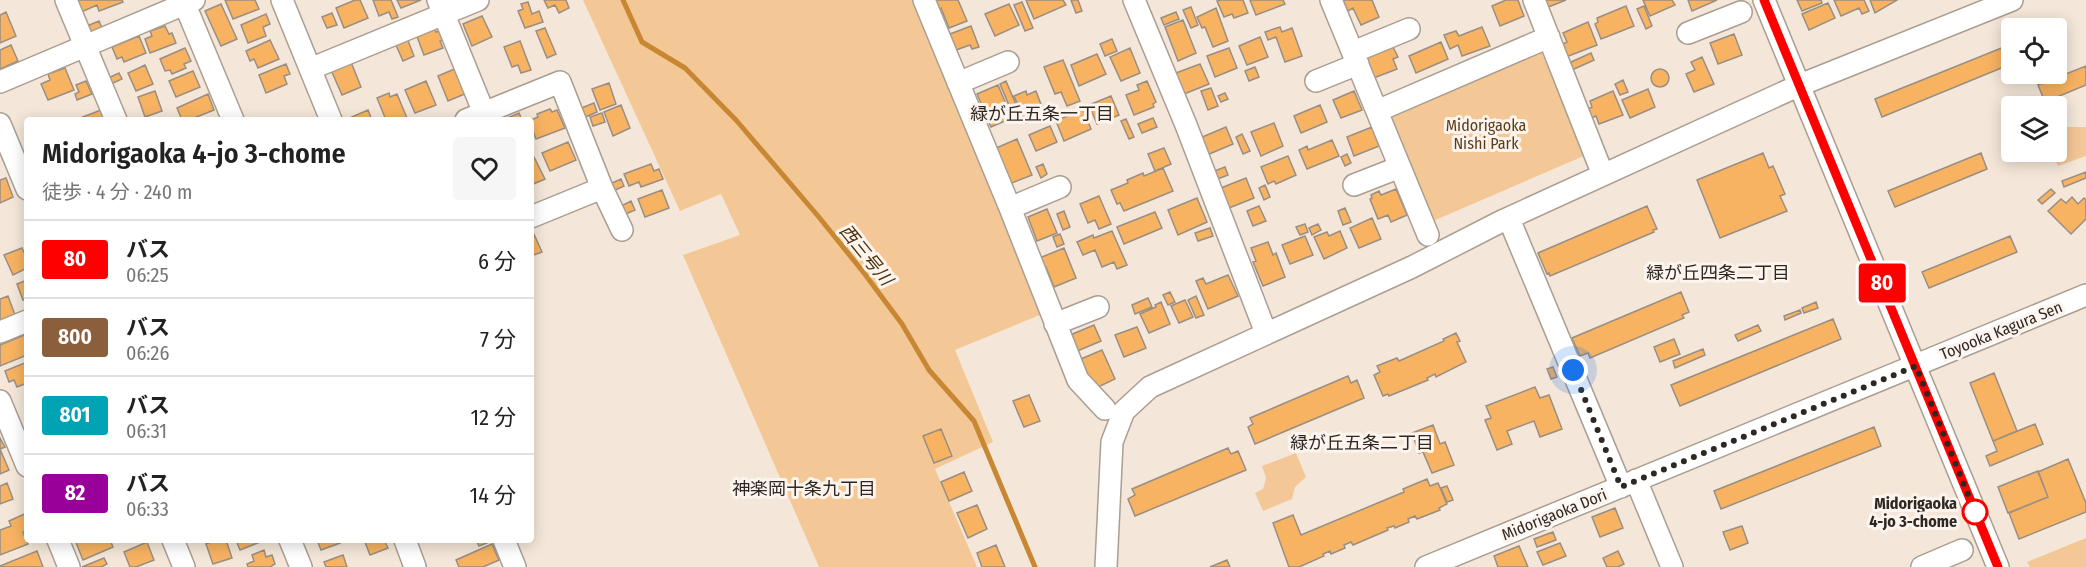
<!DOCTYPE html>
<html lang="ja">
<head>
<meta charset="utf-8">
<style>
  body { margin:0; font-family:"Fira Sans Condensed","Noto Sans JP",sans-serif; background:#f6f6f6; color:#222; height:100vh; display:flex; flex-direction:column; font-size:22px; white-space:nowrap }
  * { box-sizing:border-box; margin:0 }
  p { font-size:20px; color:#767676 }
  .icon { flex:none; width:33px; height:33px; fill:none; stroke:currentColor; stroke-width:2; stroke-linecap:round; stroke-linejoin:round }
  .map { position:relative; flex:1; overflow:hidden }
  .sheet { position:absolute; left:24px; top:117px; width:510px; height:426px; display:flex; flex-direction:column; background:#fff; border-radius:6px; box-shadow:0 3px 15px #0003 }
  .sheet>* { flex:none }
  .badge { padding:0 12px; border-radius:4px; font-size:21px; line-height:39px }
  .buttons { position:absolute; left:2001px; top:18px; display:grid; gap:12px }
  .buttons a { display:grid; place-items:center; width:66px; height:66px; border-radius:6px; background:#fff; box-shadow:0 3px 15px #0003; font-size:30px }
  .you { position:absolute; width:30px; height:30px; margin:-15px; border:4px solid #fff; border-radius:50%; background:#1a73e8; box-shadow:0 0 0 9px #1a73e833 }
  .map>.badge { position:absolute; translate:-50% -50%; box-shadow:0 0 0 3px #fff }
  .round { display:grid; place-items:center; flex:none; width:63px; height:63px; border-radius:6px; background:#f6f6f6 }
  .head { display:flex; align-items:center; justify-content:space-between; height:102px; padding:0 18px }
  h1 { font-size:28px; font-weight:600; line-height:45px }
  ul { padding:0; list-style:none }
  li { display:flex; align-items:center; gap:18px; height:78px; padding:0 18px; border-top:2px solid #e0e0e0 }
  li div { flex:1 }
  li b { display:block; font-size:22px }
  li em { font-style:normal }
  li .badge { min-width:66px; font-weight:700; text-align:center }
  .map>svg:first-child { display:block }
  .green { fill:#f4c796 }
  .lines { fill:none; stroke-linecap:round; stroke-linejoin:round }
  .stream { stroke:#c88733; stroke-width:5 }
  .building { fill:#f7b362; stroke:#9a8e82; stroke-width:1.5 }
  .minor-casing { stroke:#aa9e91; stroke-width:24 }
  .minor { stroke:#fff; stroke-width:21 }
  .line-casing { stroke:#fff; stroke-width:14 }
  .line { stroke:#f00; stroke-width:9 }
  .walk { stroke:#2d2823; stroke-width:6; stroke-dasharray:0 10.8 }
  .stop-dot { fill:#fff; stroke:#f00; stroke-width:3 }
  .labels { text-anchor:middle; stroke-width:6; stroke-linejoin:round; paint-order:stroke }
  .park-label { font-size:16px; fill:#593d1b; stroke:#fdf5ed }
  .street-label { font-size:16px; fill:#2d2823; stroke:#fdf5ed }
  .stop-label { font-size:16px; font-weight:bold; fill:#2d2823; stroke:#fdf5ed; text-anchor:end }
  .neighbourhood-label { font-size:18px; fill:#2d2823; stroke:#fdf5ed }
  .water-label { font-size:18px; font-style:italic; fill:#4c310e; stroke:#fdf5ed }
</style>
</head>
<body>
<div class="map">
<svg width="2086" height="567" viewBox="0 0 2086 567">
  <rect width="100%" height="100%" fill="#f4e7d9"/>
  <path class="green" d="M583,0H913L1042,314L955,350L993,442L935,469L977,567H819L683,255L740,235L721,194L680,211Z
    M1539,47L1586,155L1433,221L1386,113Z
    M2057,127H2086V156L2058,166L2052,152H2056Z
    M1296,453L1306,477L1295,487L1292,499L1263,511L1255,493L1263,489L1266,478L1262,466Z
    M2086,538V567H2030L2027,562Z"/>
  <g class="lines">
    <path class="stream" d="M623,0L642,42L685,68L736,120L818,216L864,273L902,324L929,370L974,421L1035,567"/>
  </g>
  <path class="building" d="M74,0H122L123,2L99,11L97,5L79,13Z
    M225,0H255L259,9L233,19Z
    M355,0H360L368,18L344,28L336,8Z
    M373,0H391L398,17L392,19L389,12L379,16Z
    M397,0H421L401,8Z
    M544,0H566L569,8L559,13L555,5L548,8Z
    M934,0H958L967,21L949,28L941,8L939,10Z
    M1026,0H1063L1066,5L1034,19Z
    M1071,0H1078L1082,11L1076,13Z
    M1221,0H1243L1248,13L1234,18L1232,14L1224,17L1217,1Z
    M1250,0H1283L1285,4L1256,15Z
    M1343,0H1372L1379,17L1361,25L1353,8L1348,11Z
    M1506,0H1518L1524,16L1500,26L1492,6Z
    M1543,0H1566L1546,8Z
    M1643,0H1672L1675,5L1650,16Z
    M1688,0H1717L1692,11Z
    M1797,0H1821L1822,3L1802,11Z
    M1834,0H1864L1869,11L1862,14L1859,8L1841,16Z
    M1870,0H1897L1875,13Z
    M528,2L532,14L539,11L543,22L525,28L518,11L523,9L521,4Z
    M1022,2L1033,28L1025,31L1014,5Z
    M1828,3L1835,18L1809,30L1802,14Z
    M221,4L237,39L221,46L205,11Z
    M1009,4L1019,25L995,36L985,14Z
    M1626,6L1634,26L1601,39L1595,24L1598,22L1597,18Z
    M1644,6L1652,26L1646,29L1637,9Z
    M1191,7L1198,25L1191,28L1183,10Z
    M1216,8L1228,41L1213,47L1205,27L1202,28L1197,17Z
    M6,12L16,36L0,43V15Z
    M1176,12L1179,19L1164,25L1161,18Z
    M332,13L337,25L327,28L322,17Z
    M266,14L270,24L263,27L266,36L248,43L241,25Z
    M482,16L492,37L472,46L463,24Z
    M1183,20L1196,53L1178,61L1165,27Z
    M99,21L102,28L90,33L87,26Z
    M1588,22L1597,45L1566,57L1561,45L1567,42L1563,33Z
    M165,26L169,34L172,33L176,43L150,53L145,39L152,36L150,31Z
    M971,26L979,47L972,49L970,45L956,50L950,34Z
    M434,27L436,32L440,31L444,40L440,41L443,48L424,55L416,34Z
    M1280,27L1282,32L1292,28L1302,56L1285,62L1276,37L1268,40L1265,32Z
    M1482,27L1490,46L1462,56L1458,45L1450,49L1444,35L1456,31L1459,36Z
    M545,28L556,54L547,58L536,31Z
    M1734,34L1742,55L1718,64L1710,43Z
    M139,36L146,53L124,62L122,57L117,59L112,47Z
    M1260,37L1268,57L1247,65L1239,46Z
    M407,38L414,56L403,61L395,43Z
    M1112,39L1117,51L1105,56L1100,44Z
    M270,40L279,59L258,68L254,59L250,61L246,51Z
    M520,41L531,70L521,73L518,65L512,67L504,47Z
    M1441,42L1448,59L1416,73L1409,56Z
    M11,45L18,61L0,69V50Z
    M1393,47L1398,57L1393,59L1397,69L1371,79L1363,59Z
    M2004,47L2011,64L1882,117L1875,99Z
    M185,48L191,61L184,64L186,68L172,74L170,70L165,71L160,59Z
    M1130,48L1140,73L1121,81L1110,57Z
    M1229,48L1237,68L1215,77L1207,56Z
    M1591,53L1594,60L1572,70L1569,63Z
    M1097,54L1106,74L1079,86L1071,65Z
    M1702,57L1714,84L1694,92L1686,74L1695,70L1691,62Z
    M1063,60L1080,101L1067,106L1061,92L1055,94L1044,67Z
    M351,62L361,87L342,95L331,70Z
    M286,64L290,74L284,76L287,84L266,93L259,75Z
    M1200,64L1209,84L1184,94L1176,73Z
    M145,65L153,84L136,91L128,73Z
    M2086,66V85L2045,102L2038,85Z
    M1255,67L1259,77L1249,81L1245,71Z
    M65,68L74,90L48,100L41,84L50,80L48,74Z
    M457,68L467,93L448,101L438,76Z
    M1651 78a9 9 0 1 1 18 0a9 9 0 1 1-18 0Z
    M193,71L200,87L176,97L169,81Z
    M119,73L122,79L111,84L108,78Z
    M1623,80L1628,92L1620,95L1615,84Z
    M86,81L92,94L77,100L75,94L79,92L76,85Z
    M426,81L436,105L415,113L405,90Z
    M1006,81L1017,107L1011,110L1000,84Z
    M1147,81L1156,102L1153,104L1154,107L1134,115L1126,95L1139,90L1137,85Z
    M609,83L616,104L600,110L592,89Z
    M998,85L1012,118L991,127L977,94Z
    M1211,88L1218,106L1208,110L1201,91Z
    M1648,89L1655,107L1630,118L1622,100Z
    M155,91L162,111L145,117L138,97Z
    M1026,91L1027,95L1036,91L1045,115L1026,123L1014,96Z
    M1354,91L1362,110L1341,118L1333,100Z
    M1613,91L1623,115L1599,124L1596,116L1591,118L1588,109L1592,107L1590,101Z
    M389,93L390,97L397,94L407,118L386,120L377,98Z
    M1225,93L1228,99L1221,102L1218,96Z
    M208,94L214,110L189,120H182L177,108Z
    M1111,96L1119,115L1097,124L1089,105Z
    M594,103L597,112L583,118L579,109Z
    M621,105L630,128L613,136L604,112Z
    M1320,105L1327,122L1301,133L1294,116Z
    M550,109L552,112L557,110L565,128L536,139L531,126V120L538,117L537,114Z
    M1083,109L1091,129L1064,141L1056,121Z
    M101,110L104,117L100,118L101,120H75Z
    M368,110L372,120H345Z
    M519,113L522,120H503Z
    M602,113L605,122L593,126L590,117Z
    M1153,118L1157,127L1142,133L1138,124Z
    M1126,119L1134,137L1129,139L1121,121Z
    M1274,123L1283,146L1261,156L1251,132Z
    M1050,126L1057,142L1036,151L1029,135Z
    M1226,127L1233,144L1207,155L1200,138Z
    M1372,127L1379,146L1354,156L1347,137Z
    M2012,128V152H2032L2014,159L2002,132Z
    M1242,134L1250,151L1243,154L1236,137Z
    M1017,139L1032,175L1009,184L994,149Z
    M1332,140L1339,156L1307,169L1299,150L1307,146L1308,150Z
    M568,142L576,160L550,171L542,153Z
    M1164,148L1171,164L1155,171L1148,154Z
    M1763,153L1769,168L1773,166L1785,194L1780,196L1787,211L1720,238L1697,180Z
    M1981,153L1987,169L1895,207L1888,191Z
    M1347,154L1351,163L1345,166L1341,157Z
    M1288,156L1296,175L1276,184L1274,181L1268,184L1261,167Z
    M534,157L545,179L531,185V159Z
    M651,164L654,171L659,169L663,179L641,187L639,182L629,186L624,174Z
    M1043,164L1047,174L1041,178L1036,167Z
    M1225,167L1228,175L1215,180L1212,172Z
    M1163,168L1173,191L1124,211L1120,203L1117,204L1111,190L1128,183L1127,180L1143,173L1144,176Z
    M2086,172V178L2064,187L2062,181Z
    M6,178L13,197L0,203V180Z
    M1246,178L1254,198L1229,208L1221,188Z
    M621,179L624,186L613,191L610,184Z
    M1265,185L1270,197L1264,200L1259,188Z
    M1396,189L1407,215L1391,222L1388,215L1378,219L1370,199L1372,198L1371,195L1379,191L1381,195Z
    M2051,189L2055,193L2042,204L2038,200Z
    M662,190L669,208L645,217L638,199Z
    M1099,196L1111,224L1099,229L1095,220L1088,223L1080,204Z
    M2072,197L2078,204L2084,198L2086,200V219L2071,234L2048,211L2061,199L2066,203Z
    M1197,198L1207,222L1178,235L1168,210Z
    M631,201L635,210L623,215L619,207Z
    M1259,206L1266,221L1253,226L1247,211Z
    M1647,206L1657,229L1653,230L1654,232L1550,276L1549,273L1547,274L1538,253Z
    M1345,208L1351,222L1343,225L1338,211Z
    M1047,209L1057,233L1037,241L1028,217Z
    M1064,211L1070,227L1063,230L1057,214Z
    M1155,212L1162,228L1124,244L1117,227Z
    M1372,218L1381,239L1359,248L1350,228Z
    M1305,224L1308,232L1300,235L1296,227Z
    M1318,224L1321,230L1312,235L1309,228Z
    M1210,228L1213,236L1198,241L1195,233Z
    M1112,231L1127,265L1117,269L1114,262L1102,267L1095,250L1083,255L1077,242L1093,235L1094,238Z
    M1340,231L1347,248L1324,259L1314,237L1327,232L1329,236Z
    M533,232L542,252L531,256V233Z
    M1060,234L1064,244L1057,247L1053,237Z
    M1305,236L1313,255L1290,264L1282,245Z
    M2010,236L2017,252L1929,288L1922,272Z
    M1268,242L1273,255L1276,253L1285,277L1263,286L1253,262L1256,261L1251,248Z
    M22,248L27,258V268L13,275L4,255Z
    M1064,248L1076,278L1054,287L1046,267L1041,268L1037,259Z
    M1228,275L1238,296L1208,309L1196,281L1203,278L1206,284Z
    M27,280V299L23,300L17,284Z
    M1170,292L1175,302L1168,305L1163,295Z
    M1681,292L1689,312L1682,315L1684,318L1590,358L1588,353L1580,356L1572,338Z
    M8,296L15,315L0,321V299Z
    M1196,296L1204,315L1196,318L1188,300Z
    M1148,298L1152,307L1135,314L1132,305Z
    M1185,300L1193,317L1179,323L1171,306Z
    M1161,302L1170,324L1149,333L1140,314L1156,307L1155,305Z
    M1816,302L1818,308L1804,313L1802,308Z
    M1800,310L1801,313L1785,320L1784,316Z
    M1833,319L1841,339L1680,406L1671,385Z
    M1094,325L1101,341L1075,352L1068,336Z
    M1758,325L1761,331L1738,341L1735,335Z
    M1137,327L1146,348L1124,357L1115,335Z
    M1456,333L1460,341L1457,342L1466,362L1436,377L1435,374L1427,378L1428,380L1389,396L1388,394L1383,396L1374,375L1380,372L1377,366L1397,358L1399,361L1444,341L1443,339Z
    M27,334V355L0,366V345Z
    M1674,339L1680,354L1660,362L1654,347Z
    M1703,349L1705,355L1675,368L1673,361Z
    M1102,350L1115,379L1094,389L1081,359Z
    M27,362V383L17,387L14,380L9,382L5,371Z
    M1553,367L1557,377L1551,379L1547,369Z
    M1994,373L2017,431L1993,441L1970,383Z
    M1348,376L1351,383L1357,380L1364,398L1255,444L1248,427L1253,424L1250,418Z
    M1535,387L1540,398L1549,395L1562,429L1540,437L1534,421L1507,431L1512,444L1497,450L1485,420L1491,418L1486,406Z
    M1029,395L1040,421L1024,427L1013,401Z
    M2035,424L2043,444L1990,466L1986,456L1997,451L1993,441Z
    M1433,425L1440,444L1445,442L1454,465L1432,473L1423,452L1419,453L1412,433Z
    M1874,427L1881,446L1721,509L1714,491Z
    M941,429L952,456L934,463L923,436Z
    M0,438L5,447L0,449L9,470L0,474Z
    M1228,448L1231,454L1238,451L1246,470L1135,516L1128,499L1135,495L1132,489Z
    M2068,459L2086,503V512L2019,539L2009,513L2048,497L2038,472Z
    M2038,471L2048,497L2008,513L1998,487Z
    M964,472L972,491L949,501L941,482Z
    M1427,479L1430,486L1438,483L1447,504L1439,508L1440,510L1417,519L1415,516L1408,519L1409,522L1395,528L1394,526L1387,528L1388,530L1353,545L1351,542L1344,545L1345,548L1331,554L1330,551L1323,554L1324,556L1299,567H1289L1273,523L1293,515L1301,535L1404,492L1403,489Z
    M7,483L13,499L0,504V486Z
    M1447,486L1453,500L1447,502L1441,488Z
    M977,505L987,529L968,538L957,513Z
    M1615,508L1623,528L1600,537L1592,517Z
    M27,513V530L23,532L28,544L0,555V530L11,526L9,521Z
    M1742,526L1748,543L1730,550L1723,532Z
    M1553,532L1556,540L1537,547L1534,539Z
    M75,540H110L113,547L83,560Z
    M216,540H226L232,558L213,564L206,544Z
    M236,540H265L240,550Z
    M317,540H338L340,543L321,550Z
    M369,540H384L388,548L370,555L365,542Z
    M476,540H491L492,541L479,546Z
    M147,542L154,560L136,567H130L124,552Z
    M1560,543L1566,556L1543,565L1537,552Z
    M492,544L499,560L483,567H459L456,560Z
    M996,545L1005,567H982L977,553Z
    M1519,546L1528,567H1498L1494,556Z
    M264,550L266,557L272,555L275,564L270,567H248L247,564L254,561L252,555Z
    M37,551L43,567H0V566Z
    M1618,551L1624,564L1618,567H1607L1603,558Z
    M343,555L347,567H326L324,562Z
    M104,558L107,564L101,567H82Z
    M1227,560L1230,567H1210Z"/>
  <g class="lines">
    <defs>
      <path id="minor" d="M66,0L116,120
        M183,0L233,120
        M282,0L331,120
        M438,0L484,113
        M924,0L1010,208L1078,380L1105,409
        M1134,0L1186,125L1266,333
        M1331,0L1428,235
        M1534,0L1603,175
        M1764,0L1998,567
        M1688,33L1741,12
        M1353,52L1409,29
        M310,69L478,0
        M1316,81L1358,64
        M0,82L194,0
        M958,83L1008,62
        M1377,111L1549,37
        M466,120L560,82L602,188L622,230
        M0,124L27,189
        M1354,185L1400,167
        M1010,208L1060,187
        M531,217L602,188
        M1509,219L1621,487
        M1055,324L1098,307
        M0,332L27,321
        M0,401L27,466
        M1636,480L1672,567
        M58,540L69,567
        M173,540L184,567
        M290,540L301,567
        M405,540L415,567
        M504,540L515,567
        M1106,567L1112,442L1124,411L1150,387L1412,267L1500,222L1800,85L2012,0
        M1426,567L2086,295
        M1922,567L1962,550"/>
    </defs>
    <use href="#minor" class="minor-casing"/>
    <use href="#minor" class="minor"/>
  </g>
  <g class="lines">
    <defs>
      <path id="line" d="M1764,0L1998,567"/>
    </defs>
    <use href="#line" class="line-casing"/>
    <use href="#line" class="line"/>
    <path class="walk" d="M1573,370L1621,487L1916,366L1975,512"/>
  </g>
  <circle class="stop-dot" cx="1975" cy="512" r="12"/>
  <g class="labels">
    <g class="park-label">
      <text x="1486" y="131">Midorigaoka<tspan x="1486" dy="18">Nishi Park</tspan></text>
    </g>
    <g class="street-label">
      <text transform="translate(2001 330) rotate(-22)" y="6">Toyooka Kagura Sen</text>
      <text transform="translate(1554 514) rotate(-22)" y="6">Midorigaoka Dori</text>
    </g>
    <g class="stop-label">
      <text x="1957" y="509">Midorigaoka<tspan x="1957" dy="18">4-jo 3-chome</tspan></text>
    </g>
    <g class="neighbourhood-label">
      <text x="1042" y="120">緑が丘五条一丁目</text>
      <text x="1718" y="279">緑が丘四条二丁目</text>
      <text x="1362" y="449">緑が丘五条二丁目</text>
      <text x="804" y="495">神楽岡十条九丁目</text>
    </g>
    <g class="water-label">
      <text transform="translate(866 255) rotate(51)" y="6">西三号川</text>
    </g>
  </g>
</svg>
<div class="buttons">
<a><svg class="icon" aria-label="locate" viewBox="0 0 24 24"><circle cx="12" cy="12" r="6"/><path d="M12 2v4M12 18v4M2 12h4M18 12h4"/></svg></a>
<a><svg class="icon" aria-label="layers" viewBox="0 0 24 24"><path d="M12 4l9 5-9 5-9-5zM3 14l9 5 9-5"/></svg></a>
</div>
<div class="you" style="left:1573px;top:370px"></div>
<b class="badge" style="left:1882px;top:283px;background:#f00;color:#fff">80</b>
<section class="sheet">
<div class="head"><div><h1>Midorigaoka 4-jo 3-chome</h1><p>徒歩 · 4 分 · 240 m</p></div><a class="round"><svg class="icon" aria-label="heart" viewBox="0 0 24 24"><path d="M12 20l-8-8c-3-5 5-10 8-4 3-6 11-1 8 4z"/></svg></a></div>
<ul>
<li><span class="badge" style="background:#f00;color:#fff">80</span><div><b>バス</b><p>06:25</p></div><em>6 分</em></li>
<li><span class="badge" style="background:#8b5e3c;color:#fff">800</span><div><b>バス</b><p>06:26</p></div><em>7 分</em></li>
<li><span class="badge" style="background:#00a3b4;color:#fff">801</span><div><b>バス</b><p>06:31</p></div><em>12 分</em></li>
<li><span class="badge" style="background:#909;color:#fff">82</span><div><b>バス</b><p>06:33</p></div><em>14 分</em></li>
</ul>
</section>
</div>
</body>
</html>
